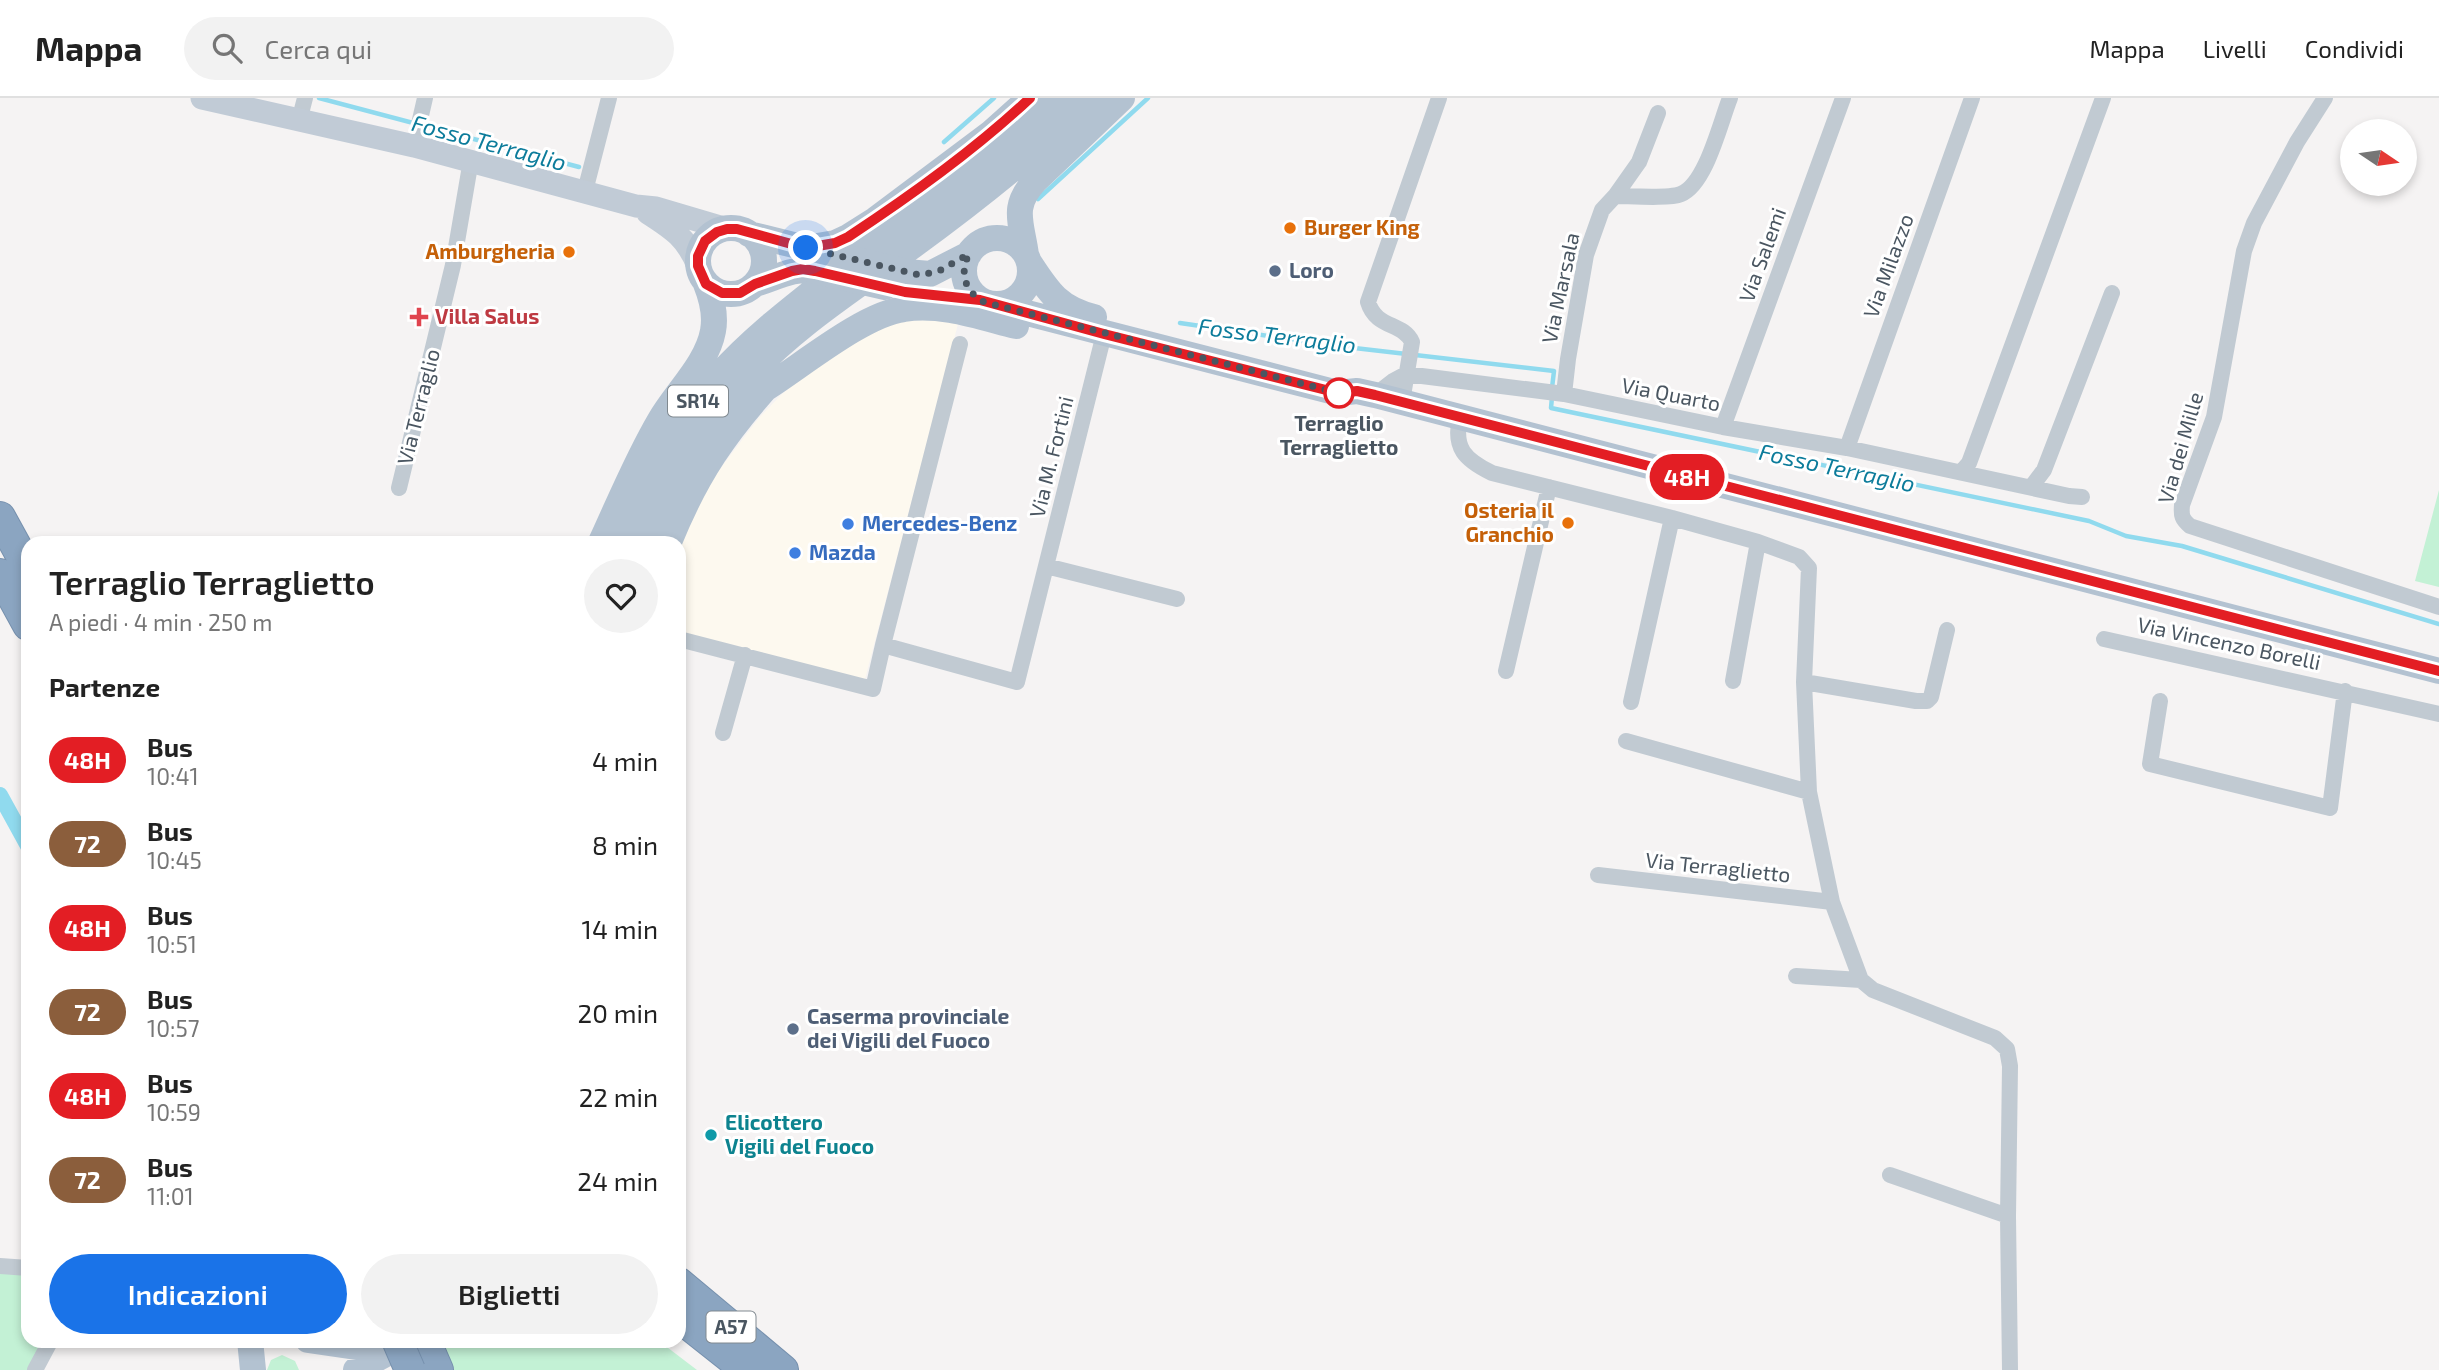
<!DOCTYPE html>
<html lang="it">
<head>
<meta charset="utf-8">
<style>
  body { margin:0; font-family:"Exo 2",sans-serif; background:#f2f2f2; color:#222; height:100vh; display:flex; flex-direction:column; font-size:26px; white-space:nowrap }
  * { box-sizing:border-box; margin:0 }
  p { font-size:23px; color:#767676 }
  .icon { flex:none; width:38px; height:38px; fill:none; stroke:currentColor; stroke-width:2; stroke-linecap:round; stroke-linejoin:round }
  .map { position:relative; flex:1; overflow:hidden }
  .drawer { position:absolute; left:21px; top:438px; width:665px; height:812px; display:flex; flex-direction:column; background:#fff; border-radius:21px; box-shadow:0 4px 10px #0003 }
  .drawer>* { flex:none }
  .badge { padding:0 14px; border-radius:23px; font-size:24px; line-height:46px }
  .needle { width:46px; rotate:103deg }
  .tools { position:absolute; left:2340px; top:21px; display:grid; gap:14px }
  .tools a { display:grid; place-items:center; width:77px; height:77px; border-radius:50%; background:#fff; box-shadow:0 4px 10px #0003; font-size:35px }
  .you { position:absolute; width:35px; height:35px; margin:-18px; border:5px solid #fff; border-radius:50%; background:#1a73e8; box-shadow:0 0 0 10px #1a73e833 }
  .map>.badge { position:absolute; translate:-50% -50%; box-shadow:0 0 0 4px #fff }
  h2 { padding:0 28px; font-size:26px; line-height:63px }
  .round { display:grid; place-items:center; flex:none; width:74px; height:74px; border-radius:37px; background:#f2f2f2 }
  .headline { display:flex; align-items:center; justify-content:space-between; height:119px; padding:0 28px }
  h1 { font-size:33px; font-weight:600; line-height:52px }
  .primary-button { display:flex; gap:14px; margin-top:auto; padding:14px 28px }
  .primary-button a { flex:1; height:80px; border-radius:42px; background:#1a73e8; color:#fff; font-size:28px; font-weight:600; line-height:80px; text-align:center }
  .primary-button a+a { background:#f2f2f2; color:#222 }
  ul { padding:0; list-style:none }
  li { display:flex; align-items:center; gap:21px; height:84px; padding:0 28px }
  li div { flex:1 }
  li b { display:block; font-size:26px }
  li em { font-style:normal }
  li .badge { min-width:77px; font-weight:700; text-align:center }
  header { display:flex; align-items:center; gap:42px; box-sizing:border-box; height:98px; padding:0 35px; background:#fff; border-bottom:2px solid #e0e0e0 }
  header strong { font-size:33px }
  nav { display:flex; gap:38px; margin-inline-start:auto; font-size:24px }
  .search { width:490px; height:63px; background:#f2f2f2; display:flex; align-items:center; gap:18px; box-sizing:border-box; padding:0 24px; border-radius:38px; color:#767676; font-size:26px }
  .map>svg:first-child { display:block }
  .commercial { fill:#fdf9ef }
  .green { fill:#c3f1d5 }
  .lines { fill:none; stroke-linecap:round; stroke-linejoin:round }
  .stream { stroke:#90daee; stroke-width:4.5 }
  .canal { stroke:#90daee; stroke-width:16 }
  .motorway-casing { stroke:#7690ad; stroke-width:32 }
  .minor { stroke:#c1cad2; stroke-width:16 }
  .secondary { stroke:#c1cbd6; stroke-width:23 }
  .primary { stroke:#b3c2d1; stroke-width:26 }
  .motorway { stroke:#8ba5c1; stroke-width:30 }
  .motorway-bridge-casing { stroke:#7690ad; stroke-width:32; stroke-linecap:butt }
  .primary-bridge { stroke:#b3c2d1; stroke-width:26 }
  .motorway-bridge { stroke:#8ba5c1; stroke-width:30 }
  .line-casing { stroke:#fff; stroke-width:16 }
  .line { stroke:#e31e24; stroke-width:10 }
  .walk { stroke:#4a5661; stroke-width:7; stroke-dasharray:0 12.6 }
  .food-dot { fill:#e8710a; stroke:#fff; stroke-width:2.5 }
  .service-dot { fill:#5c6f8a; stroke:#fff; stroke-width:2.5 }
  .health-dot { fill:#e0444e; stroke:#fff; stroke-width:2.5 }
  .stop-dot { fill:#fff; stroke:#e31e24; stroke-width:3.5 }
  .shop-dot { fill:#3f7fe0; stroke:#fff; stroke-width:2.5 }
  .culture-dot { fill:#0f9aa8; stroke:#fff; stroke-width:2.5 }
  .labels { text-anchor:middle; stroke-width:6; stroke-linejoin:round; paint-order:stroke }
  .shield { fill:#fff; stroke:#808990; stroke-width:2 }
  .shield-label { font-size:19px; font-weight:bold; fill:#4a5661 }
  .food-label { font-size:21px; font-weight:bold; fill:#c56008; stroke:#fff; text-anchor:end }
  .street-label { font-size:21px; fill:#4a5661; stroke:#fff }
  .service-label { font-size:21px; font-weight:bold; fill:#4e5e75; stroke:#fff; text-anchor:start }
  .health-label { font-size:21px; font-weight:bold; fill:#be3a42; stroke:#fff; text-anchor:start }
  .stop-label { font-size:21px; font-weight:bold; fill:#4a5661; stroke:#fff }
  .shop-label { font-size:21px; font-weight:bold; fill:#366cbe; stroke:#fff; text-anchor:start }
  .culture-label { font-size:21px; font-weight:bold; fill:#0d838f; stroke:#fff; text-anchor:start }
  .water-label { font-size:23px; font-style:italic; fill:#0c7c9b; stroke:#fff }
</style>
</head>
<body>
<header>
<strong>Mappa</strong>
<div class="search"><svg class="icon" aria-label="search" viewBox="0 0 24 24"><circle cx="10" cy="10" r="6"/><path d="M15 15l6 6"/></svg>Cerca qui</div>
<nav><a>Mappa</a><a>Livelli</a><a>Condividi</a></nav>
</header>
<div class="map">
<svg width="2439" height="1272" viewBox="0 0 2439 1272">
  <rect width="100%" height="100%" fill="#f5f3f3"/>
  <path class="commercial" d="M920,220L958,226L864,585L679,534V450L710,384L758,321L781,297L804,278L869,236L889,227Z"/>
  <path class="green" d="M2439,392V489L2415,483Z
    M0,1174L28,1177V1242L44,1243L29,1272H0Z
    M452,1242L659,1243L697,1272H454L443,1247Z
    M282,1257L295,1263L299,1272H267L271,1262Z"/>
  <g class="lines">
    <path class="stream" d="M319,0L579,69
      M944,44L994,0
      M1038,101L1148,0
      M1180,225L1337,248L1554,273L1552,290
      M1552,299L1551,310L2089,423L2126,438L2182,448L2439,526"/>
    <path class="canal" d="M0,697L28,748"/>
    <defs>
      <path id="motorway" d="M0,419L28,470
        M0,476L28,527
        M679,1185L783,1272
        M679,1219L746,1272
        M425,1242L438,1272"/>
    </defs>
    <use href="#motorway" class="motorway-casing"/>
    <path class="minor" d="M2325,0L2297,44L2254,125L2244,153L2214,319L2182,407C2181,418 2182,421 2190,428L2439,509
      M299,23L305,0
      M414,48L425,0
      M585,93L609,0
      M1615,98L1639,64L1658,15
      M960,246L883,547L1017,584L1104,236
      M1564,296L1568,261L1586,157L1602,112L1615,98C1629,98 1669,101 1681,96C1706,86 1720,25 1730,0
      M1375,297L1393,283L1406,276L1564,296L1723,329L1847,350L2069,398L2082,399
      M1402,304L1412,244C1403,224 1376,231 1368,204L1439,0
      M1460,320C1453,350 1465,362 1492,375L1672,420L1758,444L1799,459L1809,470L1804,584L1809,694L1832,804L1861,882L1873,892L1995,940L2007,951L2010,968L2008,1118L2010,1272
      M1723,329L1843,0
      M1847,350L1972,0
      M1962,373L1969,365L2103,0
      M2032,388L2044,372L2112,195
      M399,390L453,167L471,62
      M1046,468L1177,501
      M679,541L873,591L883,547
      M2104,541L2439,616
      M1506,573L1549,389
      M1733,583L1758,444
      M1804,584L1916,603H1927L1931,599L1947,532
      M2160,603L2150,666L2330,710L2345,593
      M1631,604L1672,420
      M723,635L745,557
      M1626,643L1809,694
      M1598,777L1832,804
      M1796,878L1861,882
      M1890,1077L2008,1118
      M0,1168L28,1170
      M35,1272L51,1242"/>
    <path class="secondary" d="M202,0L414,48L636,108L656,110L727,131
      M648,115C673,131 687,140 698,168"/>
    <path class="primary" d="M698 163a33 33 0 1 1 66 0a33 33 0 1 1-66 0Z
      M749,136L822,154
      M964 173a33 33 0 1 1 66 0a33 33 0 1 1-66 0Z
      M806,150L835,145L848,139L875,122L991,35L1030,0
      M1026,157C1022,125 1010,109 1036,82L1122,0
      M1029,164C1048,193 1058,210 1094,219
      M906,174L930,176L969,156
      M755,186C776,180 793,169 815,173
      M996,207L1338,295L1357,293L1375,297L2439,573
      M763,292C799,270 863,216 904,211C941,205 980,219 1016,228
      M601,444C620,403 637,361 660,322C676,294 707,266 713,233C716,217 712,201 706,186
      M623,444C649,384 677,324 721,275C751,242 783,217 817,190C898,127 987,73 1060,0
      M648,444C672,387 700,332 742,285C789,232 850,193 907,152C972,105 1034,56 1092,0
      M669,444C696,377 726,333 775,280
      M250,1242L253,1272
      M308,1242L363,1250L418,1243
      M356,1272L395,1251"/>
    <use href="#motorway" class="motorway"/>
    <defs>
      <path id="motorway-bridge" d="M397,1242L410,1272"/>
    </defs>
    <use href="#motorway-bridge" class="motorway-bridge-casing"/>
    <path class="primary-bridge" d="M836,157L906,174
      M815,173L885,189"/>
    <use href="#motorway-bridge" class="motorway-bridge"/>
  </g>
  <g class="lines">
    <defs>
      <path id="line" d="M1030,0C975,52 912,97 848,139L835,145L806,150L737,131H727L717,134L705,143L698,158V168L706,186L722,195H740L755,186L792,173L803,171L815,173L905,194L980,202L1104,236L1338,295L1357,293L1375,297L2439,573"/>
    </defs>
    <use href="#line" class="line-casing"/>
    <use href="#line" class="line"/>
    <path class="walk" d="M806,150L920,177L939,173L969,156C959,175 965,194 984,204L1339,295"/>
  </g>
  <g class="food-dot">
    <circle cx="1290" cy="130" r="7"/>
    <circle cx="569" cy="154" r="7"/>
    <circle cx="1568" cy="425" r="7"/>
  </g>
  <g class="service-dot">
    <circle cx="1275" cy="173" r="7"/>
    <circle cx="793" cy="931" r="7"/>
  </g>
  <path class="health-dot" d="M415.5 208.5h7v7h7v7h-7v7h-7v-7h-7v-7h7z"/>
  <circle class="stop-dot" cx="1339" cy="295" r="14"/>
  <g class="shop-dot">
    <circle cx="848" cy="426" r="7"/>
    <circle cx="795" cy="455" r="7"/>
  </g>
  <circle class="culture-dot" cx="711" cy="1037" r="7"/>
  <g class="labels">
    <g class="shield">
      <rect x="668" y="287.5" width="60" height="31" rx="5"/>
      <rect x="706.5" y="1213.5" width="49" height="31" rx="5"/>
    </g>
    <g class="shield-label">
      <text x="698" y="310">SR14</text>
      <text x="731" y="1236">A57</text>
    </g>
    <g class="food-label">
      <text x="1304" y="137" text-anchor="start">Burger King</text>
      <text x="555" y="161">Amburgheria</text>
      <text x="1554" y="420">Osteria il<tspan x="1554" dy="24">Granchio</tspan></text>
    </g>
    <g class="street-label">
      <text transform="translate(1763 157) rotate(-70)" y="7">Via Salemi</text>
      <text transform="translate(1889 168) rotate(-70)" y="7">Via Milazzo</text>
      <text transform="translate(1561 190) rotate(-78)" y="7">Via Marsala</text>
      <text transform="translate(1671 297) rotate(11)" y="7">Via Quarto</text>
      <text transform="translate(419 309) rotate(-76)" y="7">Via Terraglio</text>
      <text transform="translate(2181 350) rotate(-74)" y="7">Via dei Mille</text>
      <text transform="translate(1052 359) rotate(-76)" y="7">Via M. Fortini</text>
      <text transform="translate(2229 546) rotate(12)" y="7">Via Vincenzo Borelli</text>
      <text transform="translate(1718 770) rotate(6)" y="7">Via Terraglietto</text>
    </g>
    <g class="service-label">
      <text x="1289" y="180">Loro</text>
      <text x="807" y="926">Caserma provinciale<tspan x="807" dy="24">dei Vigili del Fuoco</tspan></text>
    </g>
    <g class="health-label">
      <text x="435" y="226">Villa Salus</text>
    </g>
    <g class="stop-label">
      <text x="1339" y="333">Terraglio<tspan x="1339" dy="24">Terraglietto</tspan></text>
    </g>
    <g class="shop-label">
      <text x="862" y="433">Mercedes-Benz</text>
      <text x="809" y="462">Mazda</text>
    </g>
    <g class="culture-label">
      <text x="725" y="1032">Elicottero<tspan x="725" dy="24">Vigili del Fuoco</tspan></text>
    </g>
    <g class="water-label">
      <text transform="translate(489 45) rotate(15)" y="8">Fosso Terraglio</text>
      <text transform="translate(1277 238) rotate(7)" y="8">Fosso Terraglio</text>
      <text transform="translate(1837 370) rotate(12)" y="8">Fosso Terraglio</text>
    </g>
  </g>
</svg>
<div class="tools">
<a><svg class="needle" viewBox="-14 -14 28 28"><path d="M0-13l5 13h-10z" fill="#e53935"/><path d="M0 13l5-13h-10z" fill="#767676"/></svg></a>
</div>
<div class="you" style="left:806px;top:150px"></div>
<b class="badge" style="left:1687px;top:379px;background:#e31e24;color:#fff">48H</b>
<section class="drawer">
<div class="headline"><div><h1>Terraglio Terraglietto</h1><p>A piedi · 4 min · 250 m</p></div><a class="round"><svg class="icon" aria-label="heart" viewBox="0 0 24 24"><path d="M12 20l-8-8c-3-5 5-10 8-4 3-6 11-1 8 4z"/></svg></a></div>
<h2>Partenze</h2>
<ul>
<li><span class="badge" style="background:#e31e24;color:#fff">48H</span><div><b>Bus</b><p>10:41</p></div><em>4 min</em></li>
<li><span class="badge" style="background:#8b5e3c;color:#fff">72</span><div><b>Bus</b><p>10:45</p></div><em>8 min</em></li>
<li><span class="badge" style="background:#e31e24;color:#fff">48H</span><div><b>Bus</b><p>10:51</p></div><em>14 min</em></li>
<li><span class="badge" style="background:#8b5e3c;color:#fff">72</span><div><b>Bus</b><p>10:57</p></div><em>20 min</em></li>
<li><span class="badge" style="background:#e31e24;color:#fff">48H</span><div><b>Bus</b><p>10:59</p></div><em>22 min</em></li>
<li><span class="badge" style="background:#8b5e3c;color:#fff">72</span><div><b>Bus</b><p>11:01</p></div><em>24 min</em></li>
</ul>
<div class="primary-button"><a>Indicazioni</a><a>Biglietti</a></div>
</section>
</div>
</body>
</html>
